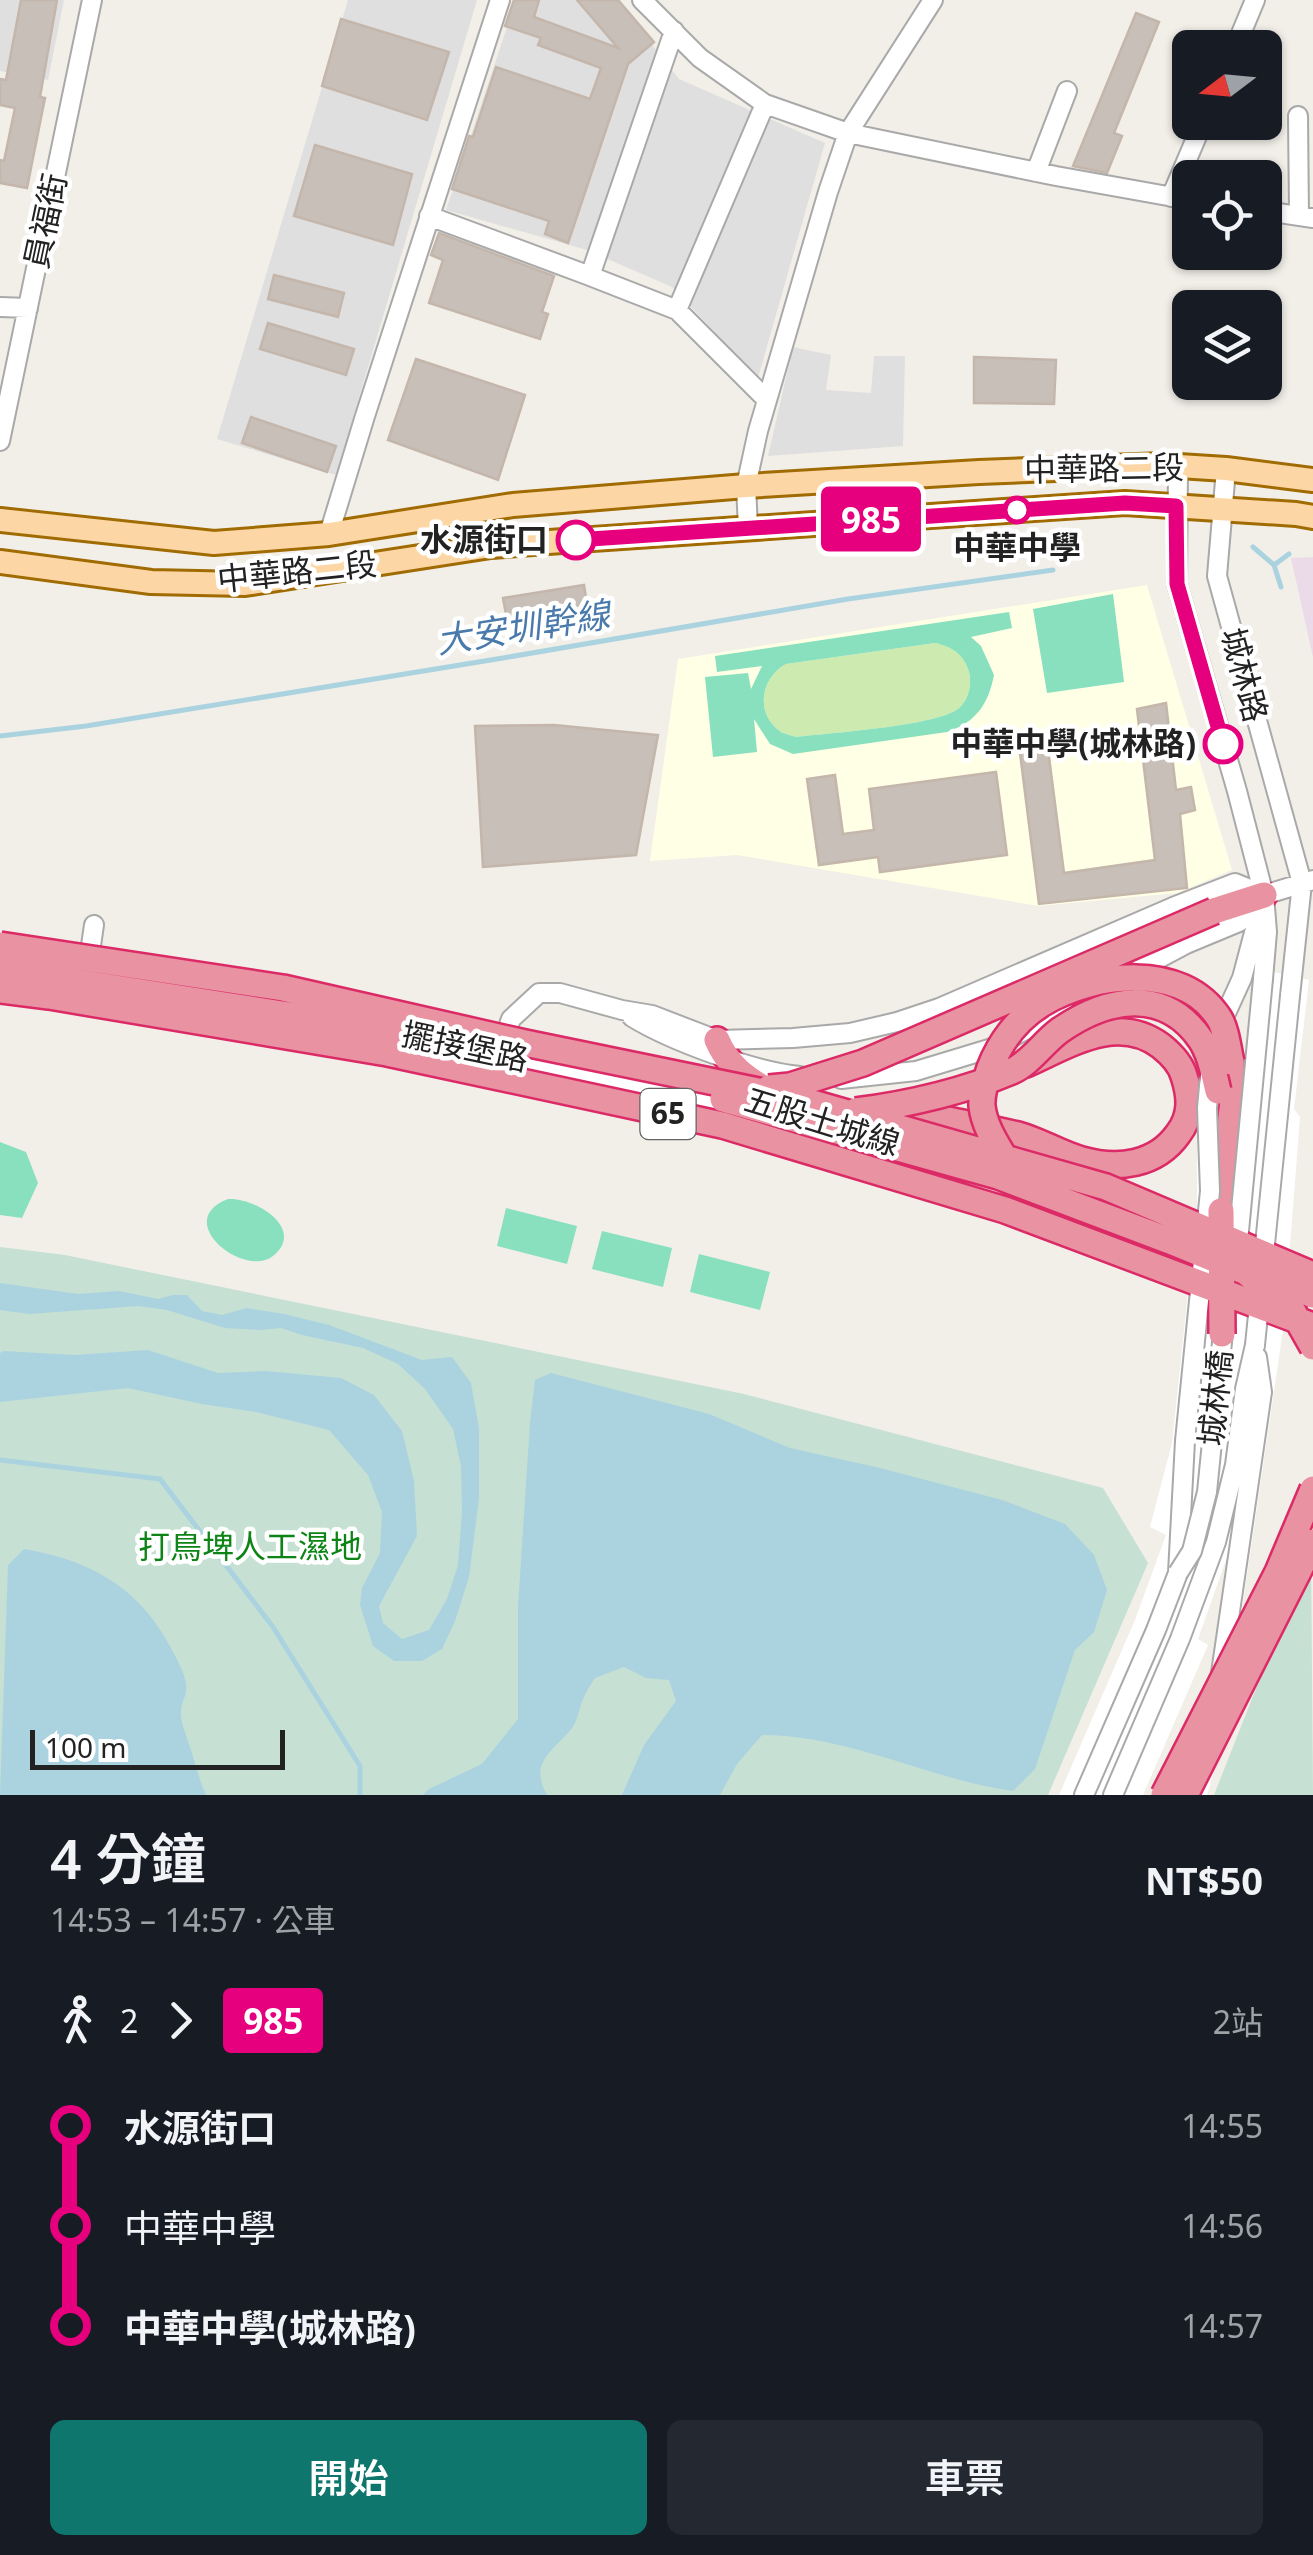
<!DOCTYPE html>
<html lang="zh-TW">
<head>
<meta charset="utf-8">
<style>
  body { margin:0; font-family:"Noto Sans","Noto Sans TC",sans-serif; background:#242831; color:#f1f3f6; height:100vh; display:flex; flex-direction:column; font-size:38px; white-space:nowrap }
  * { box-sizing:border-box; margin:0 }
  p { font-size:32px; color:#9ea1a6 }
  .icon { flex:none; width:55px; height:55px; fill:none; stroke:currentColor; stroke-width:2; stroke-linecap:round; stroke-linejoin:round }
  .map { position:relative; height:1795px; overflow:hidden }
  .drawer { display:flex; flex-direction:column; background:#171b24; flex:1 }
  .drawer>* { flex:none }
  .badge { padding:0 20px; border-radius:8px; font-size:35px; line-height:65px }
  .needle { width:65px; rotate:254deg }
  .tools { position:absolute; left:1172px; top:30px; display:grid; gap:20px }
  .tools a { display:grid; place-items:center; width:110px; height:110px; border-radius:15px; background:#171b24; box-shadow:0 2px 8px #0004; font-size:50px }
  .scale { position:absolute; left:30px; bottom:25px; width:255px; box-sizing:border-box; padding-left:10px; border:5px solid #222; border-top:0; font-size:28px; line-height:35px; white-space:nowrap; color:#222; -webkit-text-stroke:8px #fff; paint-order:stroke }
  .map>.badge { position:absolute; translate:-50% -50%; box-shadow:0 0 0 5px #fff }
  .legs { display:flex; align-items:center; gap:15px; height:110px; padding:0 50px; font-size:32px }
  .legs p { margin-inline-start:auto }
  .headline { display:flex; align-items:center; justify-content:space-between; height:170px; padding:0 50px }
  h1 { font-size:55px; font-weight:600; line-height:75px }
  .action { display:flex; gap:20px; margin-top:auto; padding:20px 50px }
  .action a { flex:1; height:115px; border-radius:15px; background:#0f766e; color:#fff; font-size:40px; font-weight:600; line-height:115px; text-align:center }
  .action a+a { background:#242831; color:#f1f3f6 }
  ul { padding:0 50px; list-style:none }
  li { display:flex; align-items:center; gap:35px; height:100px; font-size:38px }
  li i { display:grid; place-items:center; width:15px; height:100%; margin:0 12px; background:currentColor }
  li i::after { content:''; width:25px; height:25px; margin:-12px; border:8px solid; border-radius:50%; background:#171b24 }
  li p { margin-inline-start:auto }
  li:first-child i { background:linear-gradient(#0000 50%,currentColor 0) }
  li:last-child i { background:linear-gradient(currentColor 50%,#0000 0) }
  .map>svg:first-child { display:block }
  .residential { fill:#e0dfdf }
  .industrial { fill:#ebdbe8 }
  .education { fill:#ffffe5 }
  .grass { fill:#cdebb0 }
  .wetland { fill:#c6e0d4 }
  .pitch { fill:#88e0be; fill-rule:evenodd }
  .water { fill:#aad3df }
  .pier { fill:#fff; fill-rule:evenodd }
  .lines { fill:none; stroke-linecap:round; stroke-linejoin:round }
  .stream { stroke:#aad3df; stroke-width:5 }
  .building { fill:#c7bfb8; stroke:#c4b6ab; stroke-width:2.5 }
  .minor-casing { stroke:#a9a9a9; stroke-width:22 }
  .major-casing { stroke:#a06b00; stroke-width:28 }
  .highway-casing { stroke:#dc2a67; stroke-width:30 }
  .minor { stroke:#fff; stroke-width:18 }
  .major { stroke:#fcd6a4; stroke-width:22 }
  .highway { stroke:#e892a2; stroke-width:25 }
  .minor-bridge-casing { stroke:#a9a9a9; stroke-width:22; stroke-linecap:butt }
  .highway-bridge-casing { stroke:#dc2a67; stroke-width:30; stroke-linecap:butt }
  .minor-bridge { stroke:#fff; stroke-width:18 }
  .highway-bridge { stroke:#e892a2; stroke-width:25 }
  .line-1-casing { stroke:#fff; stroke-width:22 }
  .line-1 { stroke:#e6007e; stroke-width:15 }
  .stop-1-dot { fill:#fff; stroke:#e6007e; stroke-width:5 }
  .labels { text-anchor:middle; stroke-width:9; stroke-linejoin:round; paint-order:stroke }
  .shield { fill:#fff; stroke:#646464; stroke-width:2.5 }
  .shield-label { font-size:30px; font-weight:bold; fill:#222 }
  .street-label { font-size:32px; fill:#222; stroke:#fff }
  .stop-label { font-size:32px; font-weight:bold; fill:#222; stroke:#fff; text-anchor:end }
  .park-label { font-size:32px; fill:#0c8416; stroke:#fff }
  .water-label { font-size:35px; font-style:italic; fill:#4a7aab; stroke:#fff }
</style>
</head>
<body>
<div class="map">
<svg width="1313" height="1795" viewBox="0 0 1313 1795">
  <rect width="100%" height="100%" fill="#f2efe9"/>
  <path class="residential" d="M0,0H64L48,80L0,71Z
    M348,0H477L336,475L217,439Z
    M516,0H617L679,79L825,143L758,378L672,287L587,250L446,210Z
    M793,347L831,355L826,390L871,393L874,356H905L903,446L768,456Z"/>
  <path class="industrial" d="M1313,557V657L1291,558Z"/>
  <path class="education" d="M1147,585L1232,870L1177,893L1038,906L737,855L650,861L678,659Z"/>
  <path class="grass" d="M935,643C952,647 964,654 969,672C972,684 969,699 959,708C940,726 828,733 796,737C795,736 782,733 781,732C754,714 761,677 786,664Z"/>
  <path class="wetland" d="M0,1247L65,1255L744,1394L1103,1488L1148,1563L1048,1795H0Z
    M1311,1549L1313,1795H1214Z"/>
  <path class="pitch" d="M1113,594L1124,682L1047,693L1033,609Z
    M1009,612L1012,628L971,637L981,646L994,675C988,705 976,722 947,732L793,754L770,744L754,719L757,752L713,757L705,677L748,673L751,689L762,666L717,672L715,656ZM935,643C952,647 964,654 969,672C972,684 969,699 959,708C939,726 828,733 796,737C794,736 782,733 781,732C754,714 761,677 786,664Z
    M0,1142L26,1152L38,1183L22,1218L0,1215Z
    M228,1199C254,1197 307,1228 273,1256C244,1279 171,1221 228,1199Z
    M506,1208L577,1226L567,1264L497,1246Z
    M602,1231L672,1248L663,1287L592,1269Z
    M699,1254L770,1272L760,1310L690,1292Z"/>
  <path class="water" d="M0,1283L78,1294L119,1291L158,1299L173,1295H187L202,1311L222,1315L247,1308L284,1314L329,1325L422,1360L452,1357L471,1383L479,1428V1498L469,1577L455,1621L442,1649L422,1661H394L373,1646L360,1605L362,1588L380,1553L382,1512L368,1475L329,1430L256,1412L202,1404L128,1388L0,1402V1353L4,1351L74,1355L148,1350L218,1373L265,1371L341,1378L374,1395L402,1431L414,1481L417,1536L379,1606L383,1623L402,1639L429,1630L447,1599L458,1565L462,1512L461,1466L453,1429L425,1389L398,1364L363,1348L302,1335L281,1328L260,1330L225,1328L167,1310L139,1306L29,1314L0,1310Z
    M551,1373L709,1414L790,1448L880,1468L1002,1500L1065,1524L1094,1555L1107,1590L1094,1632L1075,1650L1035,1769L1013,1791C927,1779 850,1735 762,1735L737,1764L720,1795H622L644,1745L676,1701L669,1680L646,1678L624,1667L595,1678C591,1684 586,1691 583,1699C579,1708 578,1720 572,1728C554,1751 528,1761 547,1795H423L429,1789L482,1764L518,1719V1606L530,1423L535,1380Z
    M24,1549C90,1560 139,1587 171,1648C177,1660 184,1671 186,1684C188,1695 180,1703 181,1714C181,1724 186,1734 189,1744C195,1761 198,1778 206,1795H0L8,1565Z"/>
  <path class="pier" d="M1240,964L1309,980L1294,1109L1300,1117L1284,1323L1223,1739L1207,1795H1181L1205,1731L1231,1546L1198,1639L1208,1645L1143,1795H1059L1135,1620L1166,1535L1150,1527L1172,1443L1197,1208V1056ZM1251,983H1255L1244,1092L1216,1185L1211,1086L1218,1055Z"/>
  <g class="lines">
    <path class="stream" d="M1253,547L1274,565L1281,587
      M1274,565L1289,554
      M0,736L86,726L503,658L848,599L1053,570
      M0,1460L160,1479L273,1627L360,1766V1795"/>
  </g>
  <path class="building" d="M21,0H57L40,97L45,98L27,188L0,183V160L4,161L15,108L0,105V79L6,80Z
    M514,0H539L534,17L618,48L577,0H618L654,42L628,64L568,243L545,234L549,221L452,189L469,136L473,137L496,67L590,99L601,68L538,45L541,38L505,26Z
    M1136,13L1159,22L1114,133L1122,136L1107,173L1073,166Z
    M341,19L449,52L427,120L322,86Z
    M315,145L412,174L393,245L294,216Z
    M439,233L554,276L542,312L548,314L540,339L429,303L443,260L431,255Z
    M274,275L344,293L338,317L268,299Z
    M268,323L354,349L346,375L260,349Z
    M974,357L1056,360L1054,404L974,403Z
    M416,359L525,395L498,480L388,440Z
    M251,417L336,446L327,472L242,443Z
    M584,585L590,623L510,636L503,598Z
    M1166,703L1176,790L1191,787L1195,810L1180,814L1187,888L1039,904L1018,737L1046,734L1064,873L1155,860L1137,709Z
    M554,725L658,735L636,855L483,867L475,726Z
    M996,772L1007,855L880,872L878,857L819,865L807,779L835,775L843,834L874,830L869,789Z"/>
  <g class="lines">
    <defs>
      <path id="minor" d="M642,0L700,58L765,104L848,133L1056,176L1190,200
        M1235,48L1255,0
        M1298,116L1299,216
        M1036,172L1067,91
        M1171,197L1203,122
        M1265,211L1313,218
        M429,216L590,276L674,31
        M590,276L677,310L765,104
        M0,307L28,308
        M677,310L767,400
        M0,441L92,0
        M1178,466L1177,584L1237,791L1264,895L1267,932L1263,979
        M1226,469L1217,576L1302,883L1290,996
        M748,528L746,486L758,431L828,192L848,133L933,0
        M329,534L365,416L500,0
        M1264,895L1313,880
        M88,966L94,925
        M1124,977L1186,944L1239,922L1260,899
        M1227,1011L1242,978L1260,910
        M632,1017C671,1041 755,1072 800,1076
        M423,1037L500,1053L733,1111
        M502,1045L511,1019L539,993H560L622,1010L652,1015L717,1040L793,1038L850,1033L897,1022L939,1008L1173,907L1235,883L1264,895
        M841,1079L916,1071L992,1048L1101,989
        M1221,1673L1262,1392L1257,1357
        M1084,1795L1156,1630L1178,1573L1185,1441
        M1113,1795L1180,1639L1216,1542L1235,1465L1245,1389L1255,1345"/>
      <path id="major" d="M0,520L214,543L329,534L513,505L746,486L979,472L1163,465L1226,469L1313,480
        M0,562L151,582L245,584L491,546L975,513L1125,503L1296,514L1313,517"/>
      <path id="highway" d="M1214,911L1264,895
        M717,1040C728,1066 745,1077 769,1092
        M882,1109C928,1115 973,1125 1018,1135C1040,1141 1060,1154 1082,1160C1118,1170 1156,1165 1178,1134C1192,1116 1191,1097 1184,1076C1181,1065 1171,1054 1161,1046C1117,1013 1069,1045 1026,1064
        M1221,1211L1233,1100L1231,1062"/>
    </defs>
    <use href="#minor" class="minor-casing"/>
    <use href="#major" class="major-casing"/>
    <use href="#highway" class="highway-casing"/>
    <use href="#minor" class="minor"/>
    <use href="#major" class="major"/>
    <use href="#highway" class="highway"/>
    <defs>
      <path id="minor-bridge" d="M1237,1252L1263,979
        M1263,1264L1290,996
        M1255,1345L1260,1295
        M1185,1441L1210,1191L1207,1108L1210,1075
        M1178,1573L1192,1551L1207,1492L1224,1322"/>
      <path id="highway-bridge" d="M0,945L283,988L525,1043L802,1100L1106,1187L1313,1275
        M0,970L435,1038
        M0,990L49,996L387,1053L722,1125L1005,1210L1313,1326
        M769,1088L790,1086L863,1063L1214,911
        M723,1099L998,1176L1170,1241L1246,1272L1292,1310L1313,1347
        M856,1111C910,1104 962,1092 1012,1071C1030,1063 1043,1043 1059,1031C1106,998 1164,986 1201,1040C1211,1055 1214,1075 1218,1091
        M1007,1162C997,1145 984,1126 982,1106C981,1093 986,1080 990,1068C1000,1042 1018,1018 1043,1003C1093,973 1182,961 1219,1018C1226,1029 1228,1049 1231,1062
        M1221,1211L1222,1334
        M1258,1271L1313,1295
        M1164,1795L1278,1572L1313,1489
        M1185,1795L1313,1542"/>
    </defs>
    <use href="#minor-bridge" class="minor-bridge-casing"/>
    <use href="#highway-bridge" class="highway-bridge-casing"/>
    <use href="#minor-bridge" class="minor-bridge"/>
    <use href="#highway-bridge" class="highway-bridge"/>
  </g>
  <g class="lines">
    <defs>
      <path id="line-1" d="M576,540L1125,503L1176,506L1177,584L1223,744"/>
    </defs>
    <use href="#line-1" class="line-1-casing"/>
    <use href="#line-1" class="line-1"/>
  </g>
  <g class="stop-1-dot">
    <circle cx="1017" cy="510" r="12"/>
    <circle cx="576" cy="540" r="18"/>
    <circle cx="1223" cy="744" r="18"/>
  </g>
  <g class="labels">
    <rect class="shield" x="640.5" y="1089" width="55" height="50" rx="8"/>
    <g class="shield-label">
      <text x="668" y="1124">65</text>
    </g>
    <g class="street-label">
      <text transform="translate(46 221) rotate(-78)" y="11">員福街</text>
      <text transform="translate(1104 469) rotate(-1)" y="11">中華路二段</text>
      <text transform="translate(297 572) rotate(-6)" y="11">中華路二段</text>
      <text transform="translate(1244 675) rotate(75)" y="11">城林路</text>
      <text transform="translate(465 1047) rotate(12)" y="11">擺接堡路</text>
      <text transform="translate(822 1122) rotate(17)" y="11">五股土城線</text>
      <text transform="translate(1216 1398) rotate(-84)" y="11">城林橋</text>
    </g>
    <g class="stop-label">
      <text x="548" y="551">水源街口</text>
      <text x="1017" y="559" text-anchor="middle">中華中學</text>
      <text x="1196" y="755">中華中學(城林路)</text>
    </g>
    <g class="park-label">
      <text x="250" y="1558">打鳥埤人工濕地</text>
    </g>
    <g class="water-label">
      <text transform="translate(523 628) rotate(-9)" y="12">大安圳幹線</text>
    </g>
  </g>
</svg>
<div class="tools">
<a><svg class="needle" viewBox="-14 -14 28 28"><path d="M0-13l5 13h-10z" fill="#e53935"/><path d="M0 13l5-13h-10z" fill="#9ea1a6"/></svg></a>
<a><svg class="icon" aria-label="locate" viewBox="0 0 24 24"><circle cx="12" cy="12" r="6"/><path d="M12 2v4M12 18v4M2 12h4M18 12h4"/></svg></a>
<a><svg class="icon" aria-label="layers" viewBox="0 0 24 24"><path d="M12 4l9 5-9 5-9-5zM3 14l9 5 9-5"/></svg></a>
</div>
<div class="scale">100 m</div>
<b class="badge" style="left:871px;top:519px;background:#e6007e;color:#fff">985</b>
</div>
<section class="drawer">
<div class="headline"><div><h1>4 分鐘</h1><p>14:53 – 14:57 · 公車</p></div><b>NT$50</b></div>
<div class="legs"><svg class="icon" aria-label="walk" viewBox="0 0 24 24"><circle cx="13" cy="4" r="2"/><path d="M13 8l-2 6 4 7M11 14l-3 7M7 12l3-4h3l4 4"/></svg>2<svg class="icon" aria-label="forward" viewBox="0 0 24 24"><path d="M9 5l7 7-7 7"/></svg><b class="badge" style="background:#e6007e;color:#fff">985</b><p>2站</p></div>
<ul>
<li><i style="color:#e6007e"></i><b>水源街口</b><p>14:55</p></li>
<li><i style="color:#e6007e"></i><span>中華中學</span><p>14:56</p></li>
<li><i style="color:#e6007e"></i><b>中華中學(城林路)</b><p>14:57</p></li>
</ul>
<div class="action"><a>開始</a><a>車票</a></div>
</section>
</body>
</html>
